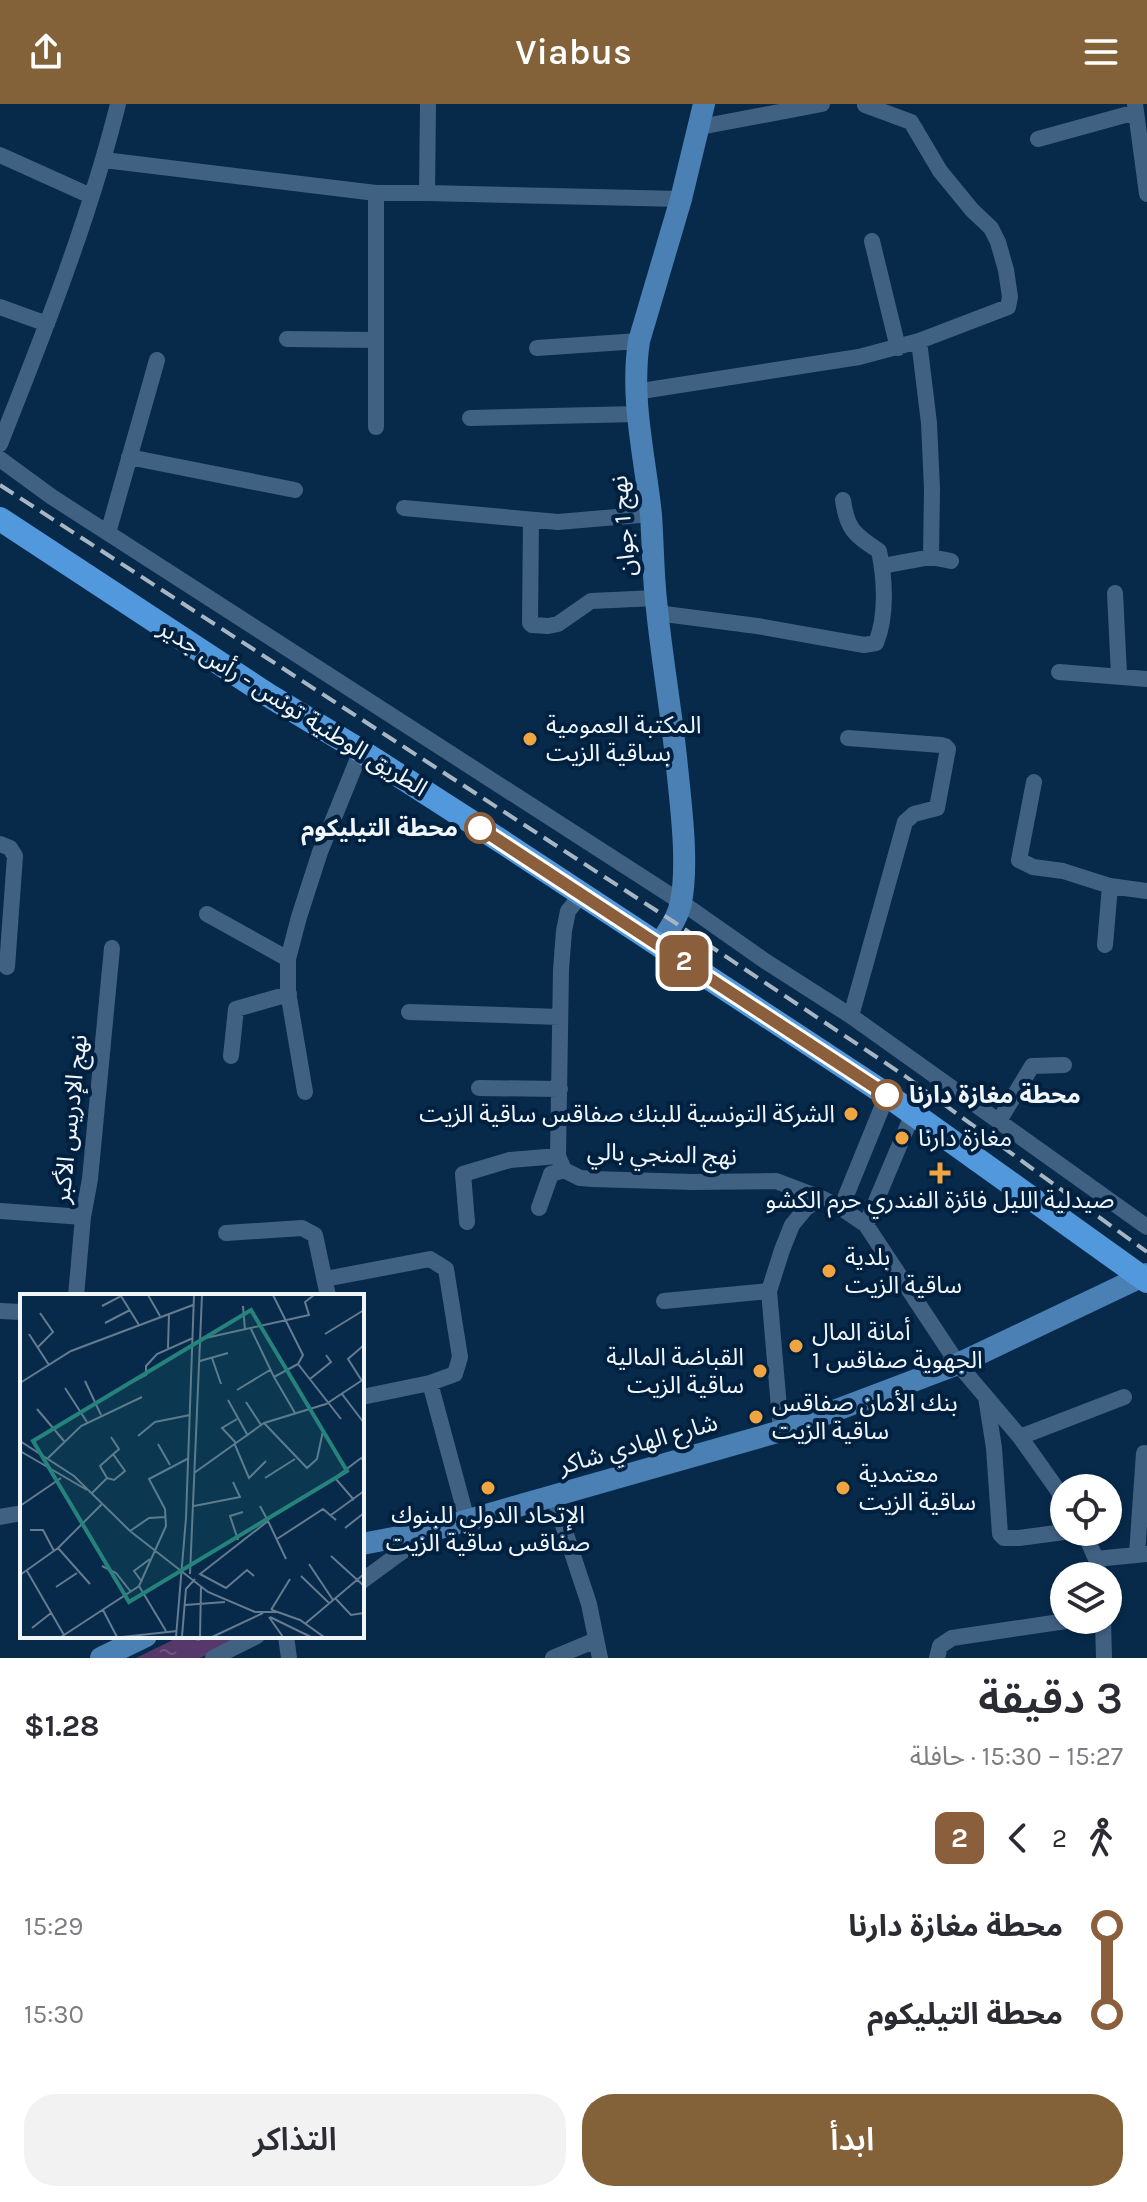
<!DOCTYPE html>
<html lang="ar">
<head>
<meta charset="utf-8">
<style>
  body { margin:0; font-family:Karla,"Noto Sans Arabic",sans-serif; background:#f2f2f3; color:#2b2b33; direction:rtl; height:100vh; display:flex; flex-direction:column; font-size:30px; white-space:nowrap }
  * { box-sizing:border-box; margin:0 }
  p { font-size:26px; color:#7c7c81 }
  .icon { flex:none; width:44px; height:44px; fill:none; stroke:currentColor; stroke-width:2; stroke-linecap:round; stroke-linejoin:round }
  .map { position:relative; height:1554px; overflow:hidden; direction:ltr }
  .details { display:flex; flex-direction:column; background:#fff; flex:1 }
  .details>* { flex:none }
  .badge { padding:0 16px; border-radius:12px; font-size:28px; line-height:52px }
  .tools { position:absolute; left:1050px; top:1370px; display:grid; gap:16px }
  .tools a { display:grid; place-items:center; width:72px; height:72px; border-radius:50%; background:#fff; box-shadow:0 2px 6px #0004; font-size:40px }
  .map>.badge { position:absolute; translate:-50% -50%; box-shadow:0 0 0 4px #fff }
  .legs { display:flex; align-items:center; gap:12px; height:88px; padding:0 24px; font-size:26px }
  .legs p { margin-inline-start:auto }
  .headline { display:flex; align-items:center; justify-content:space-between; height:136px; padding:0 24px }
  h1 { font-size:44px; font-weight:600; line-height:60px }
  .button { display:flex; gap:16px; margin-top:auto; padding:16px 24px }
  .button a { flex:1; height:92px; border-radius:32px; background:#846239; color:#fff; font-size:32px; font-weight:600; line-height:92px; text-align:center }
  .button a+a { background:#f2f2f3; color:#2b2b33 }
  ul { padding:0 24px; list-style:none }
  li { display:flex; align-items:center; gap:28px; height:88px; font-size:30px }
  li i { display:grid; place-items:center; width:12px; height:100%; margin:0 10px; background:currentColor }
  li i::after { content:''; width:20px; height:20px; margin:-10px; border:6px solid; border-radius:50%; background:#fff }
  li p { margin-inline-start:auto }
  li:first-child i { background:linear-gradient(#0000 50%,currentColor 0) }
  li:last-child i { background:linear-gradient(currentColor 50%,#0000 0) }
  header { display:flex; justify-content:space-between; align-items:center; height:104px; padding:0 24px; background:#846239; color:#fff; font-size:36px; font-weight:600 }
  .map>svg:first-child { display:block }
  .water { fill:url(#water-ripples) }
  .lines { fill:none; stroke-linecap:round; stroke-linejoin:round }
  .street { stroke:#416183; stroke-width:16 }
  .secondary { stroke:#4b80b5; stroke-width:22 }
  .primary { stroke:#5298dc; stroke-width:24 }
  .rail { stroke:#a8b6c4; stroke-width:4; stroke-dasharray:16 8; stroke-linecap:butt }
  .line-1-casing { stroke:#fff; stroke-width:18 }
  .line-1 { stroke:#8b5e3c; stroke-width:12 }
  .poi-dot { fill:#f1a540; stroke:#00203f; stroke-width:3 }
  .stop-1-dot { fill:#fff; stroke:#8b5e3c; stroke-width:4 }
  .labels { text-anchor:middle; stroke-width:8; stroke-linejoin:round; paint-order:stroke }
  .street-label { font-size:24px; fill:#f0f5fa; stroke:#00203f }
  .poi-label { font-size:24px; fill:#f0f5fa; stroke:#00203f; text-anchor:start }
  .stop-label { font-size:24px; font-weight:bold; fill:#f0f5fa; stroke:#00203f; text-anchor:end }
  .inset-road { fill:none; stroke:#647b90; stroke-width:2 }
  .view { fill:#26837c; fill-opacity:0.15; stroke:#26837c; stroke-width:4 }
  .inset-edge { fill:none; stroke:#f0f5fa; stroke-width:4 }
</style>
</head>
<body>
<header><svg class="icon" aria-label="menu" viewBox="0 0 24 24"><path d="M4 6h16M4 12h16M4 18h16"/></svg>Viabus<svg class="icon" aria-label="share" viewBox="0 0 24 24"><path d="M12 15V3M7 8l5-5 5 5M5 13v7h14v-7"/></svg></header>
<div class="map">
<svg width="1147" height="1554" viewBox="0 0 1147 1554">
  <defs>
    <pattern id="water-ripples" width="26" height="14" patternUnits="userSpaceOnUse" patternTransform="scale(2)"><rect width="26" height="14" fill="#56396a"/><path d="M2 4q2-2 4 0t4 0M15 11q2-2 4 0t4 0" fill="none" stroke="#6f5680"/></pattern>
  </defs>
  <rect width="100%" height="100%" fill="#072a4a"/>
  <path class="water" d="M181,1532H243L200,1554H136Z"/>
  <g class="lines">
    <path class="street" d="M1135,0L1147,90
      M700,23L822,0
      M1038,35L1136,8
      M0,51L91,92
      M104,56L376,89H427L428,0
      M376,89V323
      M427,89L681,95
      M872,137L898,244
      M0,203L47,220
      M287,235L375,236
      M919,237L929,319L932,385L931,453
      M537,244L639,237
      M635,288L859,253L919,237L1008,203L1010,193L1006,166L998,138L991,124L972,106L940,67L911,18L865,1
      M470,314L637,310
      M0,340C44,229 89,116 118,0
      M129,353L295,386
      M0,355L52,393L681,798L765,857L851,912L1147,1123
      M404,404L558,418L651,410
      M531,417L530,519L532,521L548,522L558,520L591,497L656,494
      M108,429L157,256
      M882,462L931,453L951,457
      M1115,489L1119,571
      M657,509L757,522L864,541L876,539C887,512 885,475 879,447C855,431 847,426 843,396
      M1059,568L1147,575
      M848,634L941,641L945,642L948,645L937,704L914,710L905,718L851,912
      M1034,678L1019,756L1033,763L1063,767L1110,782L1147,787
      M0,740L10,744L15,752L7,863
      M582,790L568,807L564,827L561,866L558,1052L564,1066L580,1074L593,1075L692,1078L776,1077L821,1094L841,1104L866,1121L958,1260L1020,1333L1064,1395
      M207,810L288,855
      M1105,841L1110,782
      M409,908L560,913
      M231,952L236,905L289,890
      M479,984L560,985
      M305,988L288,888V855L299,813L320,748L361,647
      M999,1017L1032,962L1064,961
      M539,1104L551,1070L564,1066
      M841,1104L887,991
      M0,1107L83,1113
      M467,1118L463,1070L510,1056L558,1052
      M866,1121L913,1009
      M226,1129L302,1124L315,1131L328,1192
      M325,1175L430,1155L446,1165L460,1253L455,1270L430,1279L362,1293
      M76,1192L83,1113L90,1075L112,844
      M664,1197L769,1187
      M0,1207L22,1208
      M430,1279L467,1416
      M986,1293L994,1344L1000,1430L1004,1434H1019L1064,1428
      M781,1327L769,1187L782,1146L792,1121L806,1104L821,1094
      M1020,1333L1124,1293
      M553,1391L589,1500L600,1554
      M0,1413L22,1409
      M1084,1428L1096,1455L1099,1472
      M1137,1450L1144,1349
      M1096,1455L1146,1450
      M362,1477L426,1430
      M1103,1516L1104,1554
      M286,1532L289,1554
      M213,1554L257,1532
      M553,1554L596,1536
      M937,1554L940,1542L952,1534L1073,1516"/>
    <path class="secondary" d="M659,841C668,827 678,814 681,798C689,757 680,695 676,653C670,600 661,548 656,496C653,468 653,440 651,411C645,352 630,296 639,237L681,95L704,0
      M362,1440L430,1427L781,1327L958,1260L1147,1170
      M101,1554L146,1532"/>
    <path class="primary" d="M0,415L268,591L361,647L504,739L887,991L1147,1177"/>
    <path class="rail" d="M0,381L674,818L905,972L1147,1148"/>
  </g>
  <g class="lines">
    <defs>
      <path id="line-1" d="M480,724L887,991"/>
    </defs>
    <use href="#line-1" class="line-1-casing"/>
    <use href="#line-1" class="line-1"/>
  </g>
  <g class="poi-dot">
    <circle cx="530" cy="635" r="8"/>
    <circle cx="851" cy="1010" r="8"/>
    <circle cx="902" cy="1034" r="8"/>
    <path d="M936 1057h8v8h8v8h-8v8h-8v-8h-8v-8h8z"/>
    <circle cx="829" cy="1167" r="8"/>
    <circle cx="796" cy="1242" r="8"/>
    <circle cx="760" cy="1267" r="8"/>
    <circle cx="756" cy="1313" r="8"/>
    <circle cx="488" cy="1384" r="8"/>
    <circle cx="843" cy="1384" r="8"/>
  </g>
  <g class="stop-1-dot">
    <circle cx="480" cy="724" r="14"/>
    <circle cx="887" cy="991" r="14"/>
  </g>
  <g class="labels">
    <g class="street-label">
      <text transform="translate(623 422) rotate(-95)" y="8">نهج 1 جوان</text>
      <text transform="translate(293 604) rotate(32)" y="8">الطريق الوطنية تونس - رأس جدير</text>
      <text transform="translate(70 1015) rotate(-84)" y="8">نهج الإدريس الأكبر</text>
      <text transform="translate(662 1050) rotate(2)" y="8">نهج المنجي بالي</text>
      <text transform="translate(638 1340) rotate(-16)" y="8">شارع الهادي شاكر</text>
    </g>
    <g class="poi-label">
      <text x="546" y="629">المكتبة العمومية<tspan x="546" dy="28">بساقية الزيت</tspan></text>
      <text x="835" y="1018" text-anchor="end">الشركة التونسية للبنك صفاقس ساقية الزيت</text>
      <text x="918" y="1042">مغازة دارنا</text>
      <text x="940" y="1104" text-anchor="middle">صيدلية الليل فائزة الفندري حرم الكشو</text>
      <text x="845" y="1161">بلدية<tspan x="845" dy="28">ساقية الزيت</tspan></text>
      <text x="812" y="1236">أمانة المال<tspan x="812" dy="28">الجهوية صفاقس 1</tspan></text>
      <text x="744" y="1261" text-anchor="end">القباضة المالية<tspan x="744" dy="28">ساقية الزيت</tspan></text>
      <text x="772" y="1307">بنك الأمان صفاقس<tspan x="772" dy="28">ساقية الزيت</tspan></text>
      <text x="859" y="1378">معتمدية<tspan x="859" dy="28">ساقية الزيت</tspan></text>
      <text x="488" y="1419" text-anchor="middle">الإتحاد الدولي للبنوك<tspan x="488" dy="28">صفاقس ساقية الزيت</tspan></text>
    </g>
    <g class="stop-label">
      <text x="458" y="732">محطة التيليكوم</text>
      <text x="909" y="999" text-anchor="start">محطة مغازة دارنا</text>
    </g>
  </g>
  <g transform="translate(20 1190)">
    <rect width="344" height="344" fill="#072a4a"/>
    <path class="inset-road" d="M128,1L140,22M253,1L283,61L278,70L321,125M82,12L101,2L119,31M223,12L225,36M85,29L110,16M231,35L254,83L278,70M9,40L29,71M305,40L344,16M181,45L289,21L285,8L294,1M18,53L33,38L20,19M148,54L149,19M192,64L201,90M180,67L208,59M254,83L275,119M290,85L311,68L306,61M65,87L81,121M342,87L328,65L344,51M0,89L51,57L173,11M110,89L126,81V72L137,60L173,44M45,94L67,128M217,96L250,76M322,100L344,129M208,106L228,142M226,108L241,131M17,115L44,147M244,129L287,174L297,165L303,137M118,142L135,128L170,121M0,147L54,182L110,237L188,298L235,318H257M216,149L202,134L217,125M138,150L150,171M215,151L229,184L246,167M0,157L67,196M27,165L61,132L122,103M174,179L244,129L306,110L344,85M87,184L80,172L99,155L91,143M245,184L275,165M71,200L87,184L94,186L105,177L93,160M334,206L315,184L341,164L344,167M0,212L41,184M174,212L220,203L213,188M311,221L344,197M248,227L266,265M325,234L344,219M10,236H23L34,257M110,237L129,224L146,223M257,245L303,215L316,226M218,246L210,222L223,218M38,254L70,290M311,262L344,292M289,270L313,306M82,272L96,279L111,298M7,277L44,341M170,280L182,1M0,281L38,254L82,210M234,282L227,276L206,294L180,280L248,227L240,212M281,282L309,309M122,288L114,277L130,265M119,292L146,337M36,293L57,279M315,304L331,321L344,319M165,311L205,308M83,316L97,343M251,316L270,285M252,316L280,326L304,343M249,323L263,343M250,323L291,343M286,329L344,280M12,334L31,319M162,342L166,295L175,285M41,343L119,292L146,232L145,215L129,185L169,164M102,343L157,337M156,343L166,224L174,1M180,343L181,292M192,343L243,319"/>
    <path class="view" d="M231,16L327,177L109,308L13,147Z"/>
    <rect width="344" height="344" class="inset-edge"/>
  </g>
</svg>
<div class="tools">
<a><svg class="icon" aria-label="locate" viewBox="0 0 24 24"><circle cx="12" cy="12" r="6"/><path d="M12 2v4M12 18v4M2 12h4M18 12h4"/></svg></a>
<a><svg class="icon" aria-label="layers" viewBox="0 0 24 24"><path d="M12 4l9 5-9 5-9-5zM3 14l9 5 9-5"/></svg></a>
</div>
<b class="badge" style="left:684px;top:857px;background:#8b5e3c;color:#fff">2</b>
</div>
<section class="details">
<div class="headline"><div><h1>3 دقيقة</h1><p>15:27 – 15:30 · حافلة</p></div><b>$1.28</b></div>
<div class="legs"><svg class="icon" aria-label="walk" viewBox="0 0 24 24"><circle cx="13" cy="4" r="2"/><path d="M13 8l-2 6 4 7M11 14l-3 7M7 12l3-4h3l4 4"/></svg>2<svg class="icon" aria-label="back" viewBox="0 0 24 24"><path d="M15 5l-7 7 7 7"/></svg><b class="badge" style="background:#8b5e3c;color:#fff">2</b></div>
<ul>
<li><i style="color:#8b5e3c"></i><b>محطة مغازة دارنا</b><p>15:29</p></li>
<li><i style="color:#8b5e3c"></i><b>محطة التيليكوم</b><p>15:30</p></li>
</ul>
<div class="button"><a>ابدأ</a><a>التذاكر</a></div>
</section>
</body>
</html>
